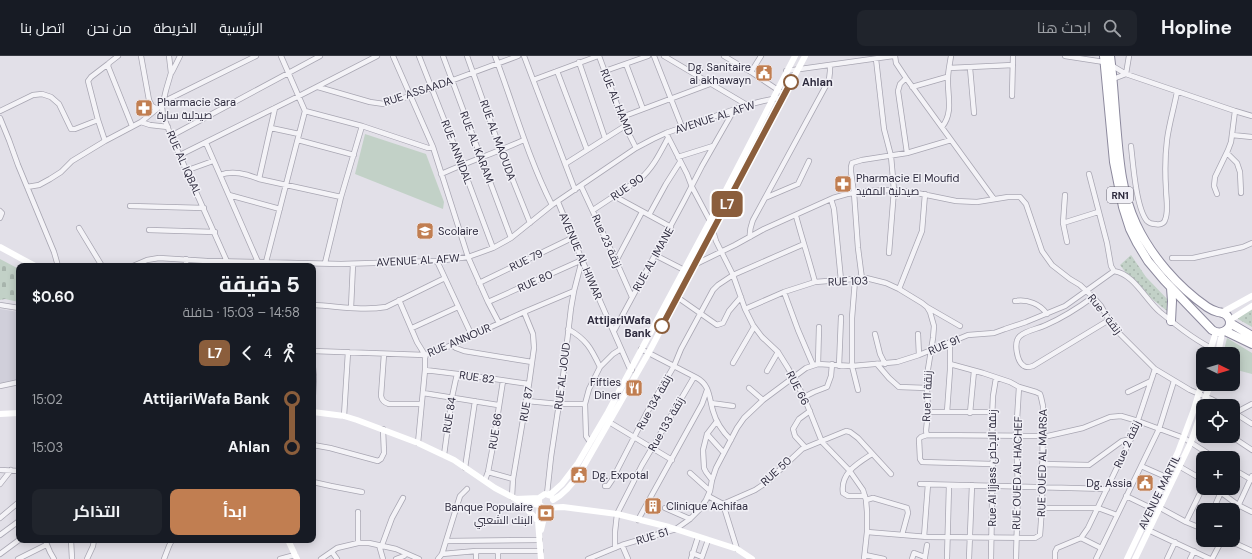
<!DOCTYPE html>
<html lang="ar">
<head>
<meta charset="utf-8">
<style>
  body { margin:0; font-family:"DM Sans",Cairo,sans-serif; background:#20242c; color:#f1f3f6; direction:rtl; height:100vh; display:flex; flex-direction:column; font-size:15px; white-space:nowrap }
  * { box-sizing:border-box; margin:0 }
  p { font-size:13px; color:#9ea1a6 }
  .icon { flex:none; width:22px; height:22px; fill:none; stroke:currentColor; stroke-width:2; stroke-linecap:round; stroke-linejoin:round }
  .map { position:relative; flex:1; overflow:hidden; direction:ltr }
  .drawer { position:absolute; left:16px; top:207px; width:300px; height:280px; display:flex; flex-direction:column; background:#171b24; border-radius:8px; box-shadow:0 2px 10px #0003; direction:rtl }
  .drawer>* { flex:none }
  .badge { padding:0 8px; border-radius:6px; font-size:14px; line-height:26px }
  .needle { width:26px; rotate:95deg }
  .buttons { position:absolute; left:1196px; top:291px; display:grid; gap:8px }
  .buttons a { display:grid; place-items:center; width:44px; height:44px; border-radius:8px; background:#171b24; box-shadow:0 2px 10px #0003; font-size:20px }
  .map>.badge { position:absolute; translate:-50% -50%; box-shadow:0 0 0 2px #fff }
  .legs { display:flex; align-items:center; gap:6px; height:44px; padding:0 16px; font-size:13px }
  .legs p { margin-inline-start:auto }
  .headline { display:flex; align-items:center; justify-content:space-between; height:68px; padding:0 16px }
  h1 { font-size:22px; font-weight:700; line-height:30px }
  .primary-button { display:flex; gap:8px; margin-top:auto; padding:8px 16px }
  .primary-button a { flex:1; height:46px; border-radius:8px; background:#c17e51; color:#fff; font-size:16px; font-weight:700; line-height:46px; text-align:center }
  .primary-button a+a { background:#20242c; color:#f1f3f6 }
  ul { padding:0 16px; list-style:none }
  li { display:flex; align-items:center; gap:14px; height:48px; font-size:15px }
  li i { display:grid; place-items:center; width:6px; height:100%; margin:0 5px; background:currentColor }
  li i::after { content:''; width:10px; height:10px; margin:-5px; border:3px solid; border-radius:50%; background:#171b24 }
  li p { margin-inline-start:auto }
  li:first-child i { background:linear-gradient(#0000 50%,currentColor 0) }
  li:last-child i { background:linear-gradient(currentColor 50%,#0000 0) }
  header { display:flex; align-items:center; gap:24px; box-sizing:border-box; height:56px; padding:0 20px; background:#171b24; border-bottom:1px solid #363941 }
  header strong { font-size:19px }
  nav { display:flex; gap:22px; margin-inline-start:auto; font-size:14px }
  .search { width:280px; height:36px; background:#20242c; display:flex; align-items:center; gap:10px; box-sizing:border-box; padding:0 14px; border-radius:8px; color:#9ea1a6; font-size:15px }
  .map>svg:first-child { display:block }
  .built { fill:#d0cfda }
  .grass { fill:url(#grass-dots) }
  .cemetery { fill:url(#cemetery-stones) }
  .green { fill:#c2d1c7 }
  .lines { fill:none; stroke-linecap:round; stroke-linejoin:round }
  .street-casing { stroke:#a8a6b2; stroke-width:6 }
  .highway-casing { stroke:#8c899d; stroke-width:10 }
  .street { stroke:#f4f3f7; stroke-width:4.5 }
  .secondary { stroke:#fff; stroke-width:6 }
  .highway { stroke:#fff; stroke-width:8 }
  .line-1-casing { stroke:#fff; stroke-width:9 }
  .line-1 { stroke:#8b5e3c; stroke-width:6 }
  .stop-1-dot { fill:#fff; stroke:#8b5e3c; stroke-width:2 }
  .labels { text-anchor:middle; stroke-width:3; stroke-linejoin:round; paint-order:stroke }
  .shield { fill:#f1f0f6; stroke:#686675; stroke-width:1 }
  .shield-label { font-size:10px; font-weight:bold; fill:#2e2b3e }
  .poi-label { font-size:11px; fill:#2e2b3e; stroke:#f1f0f6; text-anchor:start }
  .stop-label { font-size:11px; font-weight:bold; fill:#2e2b3e; stroke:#f1f0f6; text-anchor:start }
  .street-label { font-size:11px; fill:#2e2b3e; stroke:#f1f0f6 }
</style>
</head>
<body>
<header>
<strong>Hopline</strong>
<div class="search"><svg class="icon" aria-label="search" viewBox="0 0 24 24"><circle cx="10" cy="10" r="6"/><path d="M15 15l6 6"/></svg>ابحث هنا</div>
<nav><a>الرئيسية</a><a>الخريطة</a><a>من نحن</a><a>اتصل بنا</a></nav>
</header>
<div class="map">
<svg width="1252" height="503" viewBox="0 0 1252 503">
  <defs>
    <pattern id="grass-dots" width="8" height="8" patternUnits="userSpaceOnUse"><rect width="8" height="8" fill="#c2d1c7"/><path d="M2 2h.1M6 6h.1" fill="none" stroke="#a7b4ac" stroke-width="1.8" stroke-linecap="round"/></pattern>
    <pattern id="cemetery-stones" width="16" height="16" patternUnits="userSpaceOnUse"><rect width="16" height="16" fill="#c2d1c7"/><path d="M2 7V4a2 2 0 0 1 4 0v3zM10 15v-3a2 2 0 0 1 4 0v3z" fill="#a7b4ac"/></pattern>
  </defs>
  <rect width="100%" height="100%" fill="#e2e0e8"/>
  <path class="built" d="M0,253L19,256V324L0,328Z"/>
  <path class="grass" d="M1131,199L1146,221L1170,246V257C1151,243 1134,228 1120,209Z
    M1252,252V271L1238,263L1239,260Z"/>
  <path class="cemetery" d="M0,203L19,213V246L5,243L0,244Z"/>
  <path class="green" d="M365,78L426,98L444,146L443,153L355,118Z
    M1227,282L1252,297V318L1233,313V298H1223Z"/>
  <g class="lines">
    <defs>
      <path id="street" d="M118,0L109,7L108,10L132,70
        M141,0L149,44L152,50L157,53
        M169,0L171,17L166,34L162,51L163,59L171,80L229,210
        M393,0L433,91L468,201L488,246L499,267
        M419,0L462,109L493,192
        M443,0L511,182
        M467,0L496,81L502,94L510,117L530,167
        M495,0C514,50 528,102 552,149
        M524,0L575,134
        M599,0L625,70L636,92
        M654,0L682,71
        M664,0L747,49
        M724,0L751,16L784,38
        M895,0L896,7L906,22L994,143
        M1065,0L1104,6
        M876,3L884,73L891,100L894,134L889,197
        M579,6L605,82
        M626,8L643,53
        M1111,9L1126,18L1235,55L1252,60
        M949,12L1013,9
        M970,12L974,57
        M557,15L587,94
        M605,15L648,0
        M786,15L893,0
        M172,16L180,0
        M751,16L761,0
        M1126,18L1129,0
        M906,22L900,28L898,35L907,97
        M1113,23L1126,18
        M533,24L598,0
        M318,31L370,46L384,48L410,40L518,0
        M912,31L947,21
        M1012,40L1013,0
        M0,55L33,39L42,38L51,41L59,48L71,73H75L98,64L105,85
        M305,55L362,70L428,92L433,91
        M622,61L710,28
        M0,62L9,84L18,109L54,196L58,210
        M98,64L88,25L91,21L108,8
        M141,66L150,69L168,71
        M942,71C954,56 947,39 948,22C948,15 950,7 951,0
        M271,72L299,78
        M666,77L687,118L692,131L710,165L716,185L733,219L745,253L753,269L762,281L778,296L788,312L804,341L822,386L849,414L863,434L866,444L867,456V476L864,503
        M1232,79L1252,81
        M171,80L320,0
        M298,84L354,99
        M206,87L258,206
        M1131,90C1133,107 1136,152 1147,165C1149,167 1152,168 1155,168C1159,169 1164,168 1165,164C1169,155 1166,142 1166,133C1165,117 1165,100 1167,84C1169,68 1174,52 1177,36
        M1227,97L1237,107L1240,116L1241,137
        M180,99L299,40L377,0
        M678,101L713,90
        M565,108L625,70
        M188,114L213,105
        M441,118C468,106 497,96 524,84
        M1089,118L1107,187L1111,210L1114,215
        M220,119C233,114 246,118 259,123L275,52
        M259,123L341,141
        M581,130L616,205L632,241
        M27,131L39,129L50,123L61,116L72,105L105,85L141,66L169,43L256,0
        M1217,138L1214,130L1215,121L1228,94L1231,86L1235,55
        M229,139L280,153
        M1065,139L1063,167L1098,156
        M614,140L671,171
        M765,142L798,128L809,105
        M831,143L834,153L841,224
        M558,146L582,204L630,313L632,314
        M130,150L204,152
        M593,154L640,123C653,112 660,97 668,82
        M0,155L2,157L0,162
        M649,159L666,128L680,106
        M796,160C802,182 809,204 815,226
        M1063,167L1067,186
        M79,172L102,210
        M149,174L215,176
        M750,181C749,174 751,170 753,164L829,24L830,15V9
        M655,199L690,217
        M1172,202H1193L1243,191L1252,187
        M437,205L472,280
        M616,205L642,156
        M325,207L341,141L362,70
        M696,208L735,189L764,173L833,142L847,138L868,135L894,134L912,136L956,145L977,146L1008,141H1020L1026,148L1042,195L1052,209L1070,223L1080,229L1093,241L1101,250L1109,264L1120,278L1155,313L1190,334L1211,343L1224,350
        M133,210L147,204L159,202L207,205L341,208L437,205L468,201L493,192L511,182L552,149L636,92L653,83L666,77L747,49L763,45L783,41
        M186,210V203
        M268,210L266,206L305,55L281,0
        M862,223L858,192L854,137L851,116V111L852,107L862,104L907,97L951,84
        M855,224L852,262V310L858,334
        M479,227L572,182
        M899,233L922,175L925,138
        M784,236L798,274L813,309
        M677,241L717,269L723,267L729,255L741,241
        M1093,241C1078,252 1062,262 1046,269C1038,273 1027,274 1020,280C1013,286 1017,306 1024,310C1027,312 1030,311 1033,310L1109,264
        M399,244L417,286L425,299V314L418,387
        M1015,245C1028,243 1040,248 1047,258
        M488,246L582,204
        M0,249L19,252
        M313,249C337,250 362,255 386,251L445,222
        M927,251L960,270
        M351,252L353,208
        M745,253L784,236L815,226L866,222L886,227L899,233L922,247L927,251L930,256L934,270L933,282L928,313L927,332L928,356L926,375L927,379L1048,380L1083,372L1110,361L1121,360L1138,365L1184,382L1215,402
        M412,272L458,251
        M568,273C586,283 591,292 600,311
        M614,275L684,145L702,110L734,54
        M875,278L880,298L885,308
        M918,278L919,299
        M452,289L456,292L464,295L532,306
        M641,293L697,322C710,329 709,342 713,355C716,366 723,376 731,384
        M313,295L425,299L436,296L524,256L574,235
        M384,298L381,340C382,345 385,347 389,348H421
        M733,307L754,271
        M818,308L819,271
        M877,308L889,322L899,331L927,332
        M839,310L841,261
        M313,311L314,321L313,340
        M425,314L474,320L529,328
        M767,315L778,296
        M0,330L19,326
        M749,332L763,344
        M1128,336L1151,325
        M423,337L498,349
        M804,341L814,336L827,331L831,320L832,308
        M527,345L559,348H585
        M711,347L733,350
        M928,356H992
        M947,356L950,314V286
        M1233,356L1252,368
        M970,357L974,315
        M1235,357L1252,348
        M344,360L348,296
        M609,366L672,404
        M707,378L724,397
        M927,379L921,381L919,383L920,403L922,406L992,408
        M1231,380L1252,394
        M590,386L586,380L585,348L589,333L600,311L613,298L621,293
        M313,389L330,392L378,405L381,403L384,397L383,373
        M805,391L795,380L793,373L799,363L810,355
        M444,399L452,341L457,318
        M1042,408L1089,409L1122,385L1131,383
        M1177,409L1203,424
        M1141,410L1166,421
        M465,412L475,345
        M1233,413L1252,424
        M0,414L19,415
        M488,416L513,423
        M690,417L710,435
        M485,424L488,416L492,395L503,325
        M712,424L706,416L704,412L703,394L707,378L717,365
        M313,426L331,430L362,436
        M0,428L11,414
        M920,428L1107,433
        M605,430H608L612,424L646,358L674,310L681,293L700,258L713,234L718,229L733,219L804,188
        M1215,432L1238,449L1252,456
        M547,438L551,401L563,321L571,252L574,235L582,204
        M708,440L723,448L755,434L767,426L802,393L846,375L850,376L858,382L891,418
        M865,440H848L843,437C840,417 858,407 872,398
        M1126,440L1151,452
        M512,441L513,423L529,328L534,292L533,278L524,256
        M866,444L873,442L907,452L908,457L902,479
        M723,448L737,493
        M1153,448L1186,466L1203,473
        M665,452L690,463
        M1042,452H1098L1117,459
        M1213,454L1221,436
        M1233,461L1252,420
        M0,462L19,446
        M638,464L702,348L707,334
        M1186,466L1203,431
        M1146,473L1210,503
        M867,476L928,481L1035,482L1040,479L1042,452L1043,350L1041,341L1040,338L1036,336L1019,331L1010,326L983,317L950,308
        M0,479L19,465
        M924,481L928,428
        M1081,482L1088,472L1134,376L1155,313
        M45,484L50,496L54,503
        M71,484L72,503
        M1228,484L1252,495
        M446,485L540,484
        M358,487V456
        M379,489L383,503
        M382,489L392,462L403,442
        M622,489L628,503
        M615,492V476L617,458L642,409L694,321
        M498,495V503
        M332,496L337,503
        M692,497L702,501L708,484
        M0,498L19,484
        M442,498L476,495H541
        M865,499L884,503
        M925,501L927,489
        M18,503L46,489
        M87,503L93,490L94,484
        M164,503L169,490L172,484
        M280,503L295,499
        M321,503L337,492L358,487H369L396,493L419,503
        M396,503L404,500L406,498
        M438,503L442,498L446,485L460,440L467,433
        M476,503V495
        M588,503L622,489L676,473L690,463L699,454L706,444L710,435L712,424L716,412L737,372L744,362L763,344L806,312L818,308L852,310L897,306L919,299L968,279L994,277L1005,273L1026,266L1065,250L1114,215C1134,218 1145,243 1160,256C1176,269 1192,282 1211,292
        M691,503L698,481
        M912,503L914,497L925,501V503
        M947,503L949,429
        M969,503L972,429
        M991,503L993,391L992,362L993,340L996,322
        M1016,503L1018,431L1016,380L1019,331
        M1055,503V496L1057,492L1081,482L1101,492
        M1096,503L1159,373L1174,325
        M1167,503L1175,486
        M1190,503L1194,495
        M1212,503L1222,484"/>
      <path id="highway" d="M1104,0L1114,106L1123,151L1130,173L1137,187L1148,205L1164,224L1212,274C1222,281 1235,271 1228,261C1225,256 1222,257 1218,256C1214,255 1210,253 1207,251C1178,231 1151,200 1136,168C1121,136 1119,102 1116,67C1114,45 1113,22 1110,0
        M1171,232L1172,245L1171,265
        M1230,267L1252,280
        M1225,275L1252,288"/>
    </defs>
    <use href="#street" class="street-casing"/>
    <use href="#highway" class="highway-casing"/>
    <use href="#street" class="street"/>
    <path class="secondary" d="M0,191L35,210
      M1223,256L1252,240
      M1230,264L1252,250
      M1209,298L1216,276
      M1218,298L1222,277
      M1203,350L1210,328
      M313,356L344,360L357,364L418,387L454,404L495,432L516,443L526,452L538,465
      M0,358L19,357
      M549,438L552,437L562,428L578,407L608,356L710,165L795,0
      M539,442V448L544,452L563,451L617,458L669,471L737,493L752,503
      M516,443L539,442L545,438L551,440
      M553,444C565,438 574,426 581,415L648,298L805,0
      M520,446L540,449
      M540,450L538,465L541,503
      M541,474L546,453
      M288,484L297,503
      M1127,503L1178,396L1193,356L1203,323
      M1135,503L1191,386L1203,351"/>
    <use href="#highway" class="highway"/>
  </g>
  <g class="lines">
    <defs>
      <path id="line-1" d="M662,270L791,26"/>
    </defs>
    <use href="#line-1" class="line-1-casing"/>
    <use href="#line-1" class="line-1"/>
  </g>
  <defs>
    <symbol id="civic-square" viewBox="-11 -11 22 22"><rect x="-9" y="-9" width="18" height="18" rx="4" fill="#c17e51" stroke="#f1f0f6"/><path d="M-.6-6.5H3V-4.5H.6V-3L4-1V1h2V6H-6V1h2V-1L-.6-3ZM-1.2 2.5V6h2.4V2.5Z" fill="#fff"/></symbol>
    <symbol id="pharmacy-square" viewBox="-11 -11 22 22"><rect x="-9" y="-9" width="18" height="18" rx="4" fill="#c17e51" stroke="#f1f0f6"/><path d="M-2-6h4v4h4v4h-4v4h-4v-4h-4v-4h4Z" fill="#fff"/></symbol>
    <symbol id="school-square" viewBox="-11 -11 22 22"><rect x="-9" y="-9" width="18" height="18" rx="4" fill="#c17e51" stroke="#f1f0f6"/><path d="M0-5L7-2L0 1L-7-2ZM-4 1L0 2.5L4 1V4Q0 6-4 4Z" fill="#fff"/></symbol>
    <symbol id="restaurant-square" viewBox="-11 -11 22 22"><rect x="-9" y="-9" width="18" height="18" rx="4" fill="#c17e51" stroke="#f1f0f6"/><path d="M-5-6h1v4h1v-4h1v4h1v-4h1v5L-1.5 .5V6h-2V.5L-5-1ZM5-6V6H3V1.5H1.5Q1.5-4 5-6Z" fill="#fff"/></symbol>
    <symbol id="building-square" viewBox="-11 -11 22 22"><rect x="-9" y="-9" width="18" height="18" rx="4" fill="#c17e51" stroke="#f1f0f6"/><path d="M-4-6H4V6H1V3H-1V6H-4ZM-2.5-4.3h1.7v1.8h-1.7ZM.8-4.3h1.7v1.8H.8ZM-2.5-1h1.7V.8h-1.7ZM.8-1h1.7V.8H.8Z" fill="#fff"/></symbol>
    <symbol id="bank-square" viewBox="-11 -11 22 22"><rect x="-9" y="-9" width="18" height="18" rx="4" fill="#c17e51" stroke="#f1f0f6"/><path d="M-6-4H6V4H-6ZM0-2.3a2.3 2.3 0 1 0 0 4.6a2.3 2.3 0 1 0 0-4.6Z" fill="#fff"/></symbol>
  </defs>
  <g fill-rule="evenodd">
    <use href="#civic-square" x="754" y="7" width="20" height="20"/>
    <use href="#pharmacy-square" x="134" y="42" width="20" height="20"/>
    <use href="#pharmacy-square" x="833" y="118" width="20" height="20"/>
    <use href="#school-square" x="415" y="165" width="20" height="20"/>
    <use href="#restaurant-square" x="624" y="322" width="20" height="20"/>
    <use href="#civic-square" x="569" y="409" width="20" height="20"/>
    <use href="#civic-square" x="1135" y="417" width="20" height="20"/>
    <use href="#building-square" x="643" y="440" width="20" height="20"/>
    <use href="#bank-square" x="536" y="447" width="20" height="20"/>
  </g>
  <g class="stop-1-dot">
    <circle cx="791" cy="26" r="7"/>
    <circle cx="662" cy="270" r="7"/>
  </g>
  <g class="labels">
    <rect class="shield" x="1107" y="131" width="26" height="16" rx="3"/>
    <g class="shield-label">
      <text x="1120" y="143">RN1</text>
    </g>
    <g class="poi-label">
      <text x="751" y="15" text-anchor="end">Dg. Sanitaire<tspan x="751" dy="13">al akhawayn</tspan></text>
      <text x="157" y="50">Pharmacie Sara<tspan x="157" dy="13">صيدلية سارة</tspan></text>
      <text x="856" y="126">Pharmacie El Moufid<tspan x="856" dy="13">صيدلية المفيد</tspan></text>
      <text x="438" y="179">Scolaire</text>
      <text x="621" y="330" text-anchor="end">Fifties<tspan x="621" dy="13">Diner</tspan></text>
      <text x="592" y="423">Dg. Expotal</text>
      <text x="1132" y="431" text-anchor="end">Dg. Assia</text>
      <text x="666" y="454">Clinique Achifaa</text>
      <text x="533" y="455" text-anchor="end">Banque Populaire<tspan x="533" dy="13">البنك الشعبي</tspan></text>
    </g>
    <g class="stop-label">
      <text x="802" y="30">Ahlan</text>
      <text x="651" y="268" text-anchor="end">AttijariWafa<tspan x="651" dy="13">Bank</tspan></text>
    </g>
    <g class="street-label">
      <text transform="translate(418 35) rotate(-18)" y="4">RUE ASSAADA</text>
      <text transform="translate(617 46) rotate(68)" y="4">RUE AL HAMD</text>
      <text transform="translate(715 61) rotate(-18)" y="4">AVENUE AL AFW</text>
      <text transform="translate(498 84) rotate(70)" y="4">RUE AL MAOUDA</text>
      <text transform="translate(477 91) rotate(69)" y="4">RUE AL KARAM</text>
      <text transform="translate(457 96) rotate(69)" y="4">RUE ANNIDAL</text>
      <text transform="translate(184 107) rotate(66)" y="4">RUE AL IQBAL</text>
      <text transform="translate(627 131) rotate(-35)" y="4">RUE 90</text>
      <text transform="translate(607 185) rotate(66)" y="4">Rue 23 زنقة</text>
      <text transform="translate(581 200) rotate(67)" y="4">AVENUE AL HIWAR</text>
      <text transform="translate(653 203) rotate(-61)" y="4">RUE AL IMANE</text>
      <text transform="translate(418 204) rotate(-3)" y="4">AVENUE AL AFW</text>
      <text transform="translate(526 204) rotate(-26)" y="4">RUE 79</text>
      <text transform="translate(535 225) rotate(-24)" y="4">RUE 80</text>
      <text transform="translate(848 225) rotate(-2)" y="4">RUE 103</text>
      <text transform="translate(1105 258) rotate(52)" y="4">Rue 1 زنقة</text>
      <text transform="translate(459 284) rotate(-23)" y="4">RUE ANNOUR</text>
      <text transform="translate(944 289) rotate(-23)" y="4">RUE 91</text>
      <text transform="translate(562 320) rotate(-83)" y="4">RUE AL JOUD</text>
      <text transform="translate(477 321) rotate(8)" y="4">RUE 82</text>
      <text transform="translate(798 332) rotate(63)" y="4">RUE 66</text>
      <text transform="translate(927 340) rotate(-88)" y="4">Rue 11 زنقة</text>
      <text transform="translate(654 346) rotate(-61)" y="4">Rue 134 زنقة</text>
      <text transform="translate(526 348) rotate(-80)" y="4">RUE 87</text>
      <text transform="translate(449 359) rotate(-81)" y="4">RUE 84</text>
      <text transform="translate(666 368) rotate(-60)" y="4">Rue 133 زنقة</text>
      <text transform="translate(495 375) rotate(-81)" y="4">RUE 86</text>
      <text transform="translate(1127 388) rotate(-66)" y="4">Rue 2 زنقة</text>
      <text transform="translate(1042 407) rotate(-89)" y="4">RUE OUED AL MARSA</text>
      <text transform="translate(992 412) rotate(-90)" y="4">Rue Al Ijjass زنقة الإجاص</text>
      <text transform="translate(776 415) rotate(-42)" y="4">RUE 50</text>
      <text transform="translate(1017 417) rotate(-89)" y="4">RUE OUED AL HACHEF</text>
      <text transform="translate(1159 436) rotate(-64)" y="4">AVENUE MARTIL</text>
      <text transform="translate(652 480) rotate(-17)" y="4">RUE 51</text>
    </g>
  </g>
</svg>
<div class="buttons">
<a><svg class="needle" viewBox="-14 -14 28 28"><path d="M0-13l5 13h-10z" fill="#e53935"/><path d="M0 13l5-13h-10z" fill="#9ea1a6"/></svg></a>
<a><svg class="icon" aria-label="locate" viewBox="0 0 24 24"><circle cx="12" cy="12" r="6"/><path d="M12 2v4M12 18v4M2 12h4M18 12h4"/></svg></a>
<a>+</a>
<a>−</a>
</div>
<b class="badge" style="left:727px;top:148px;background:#8b5e3c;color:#fff">L7</b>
<section class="drawer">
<div class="headline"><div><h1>5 دقيقة</h1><p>14:58 – 15:03 · حافلة</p></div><b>$0.60</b></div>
<div class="legs"><svg class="icon" aria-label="walk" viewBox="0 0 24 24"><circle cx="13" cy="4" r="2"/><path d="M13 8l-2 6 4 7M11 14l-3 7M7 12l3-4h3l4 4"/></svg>4<svg class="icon" aria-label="back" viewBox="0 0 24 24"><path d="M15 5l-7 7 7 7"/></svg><b class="badge" style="background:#8b5e3c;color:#fff">L7</b></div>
<ul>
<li><i style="color:#8b5e3c"></i><b>AttijariWafa Bank</b><p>15:02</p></li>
<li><i style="color:#8b5e3c"></i><b>Ahlan</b><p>15:03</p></li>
</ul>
<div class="primary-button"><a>ابدأ</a><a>التذاكر</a></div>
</section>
</div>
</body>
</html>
